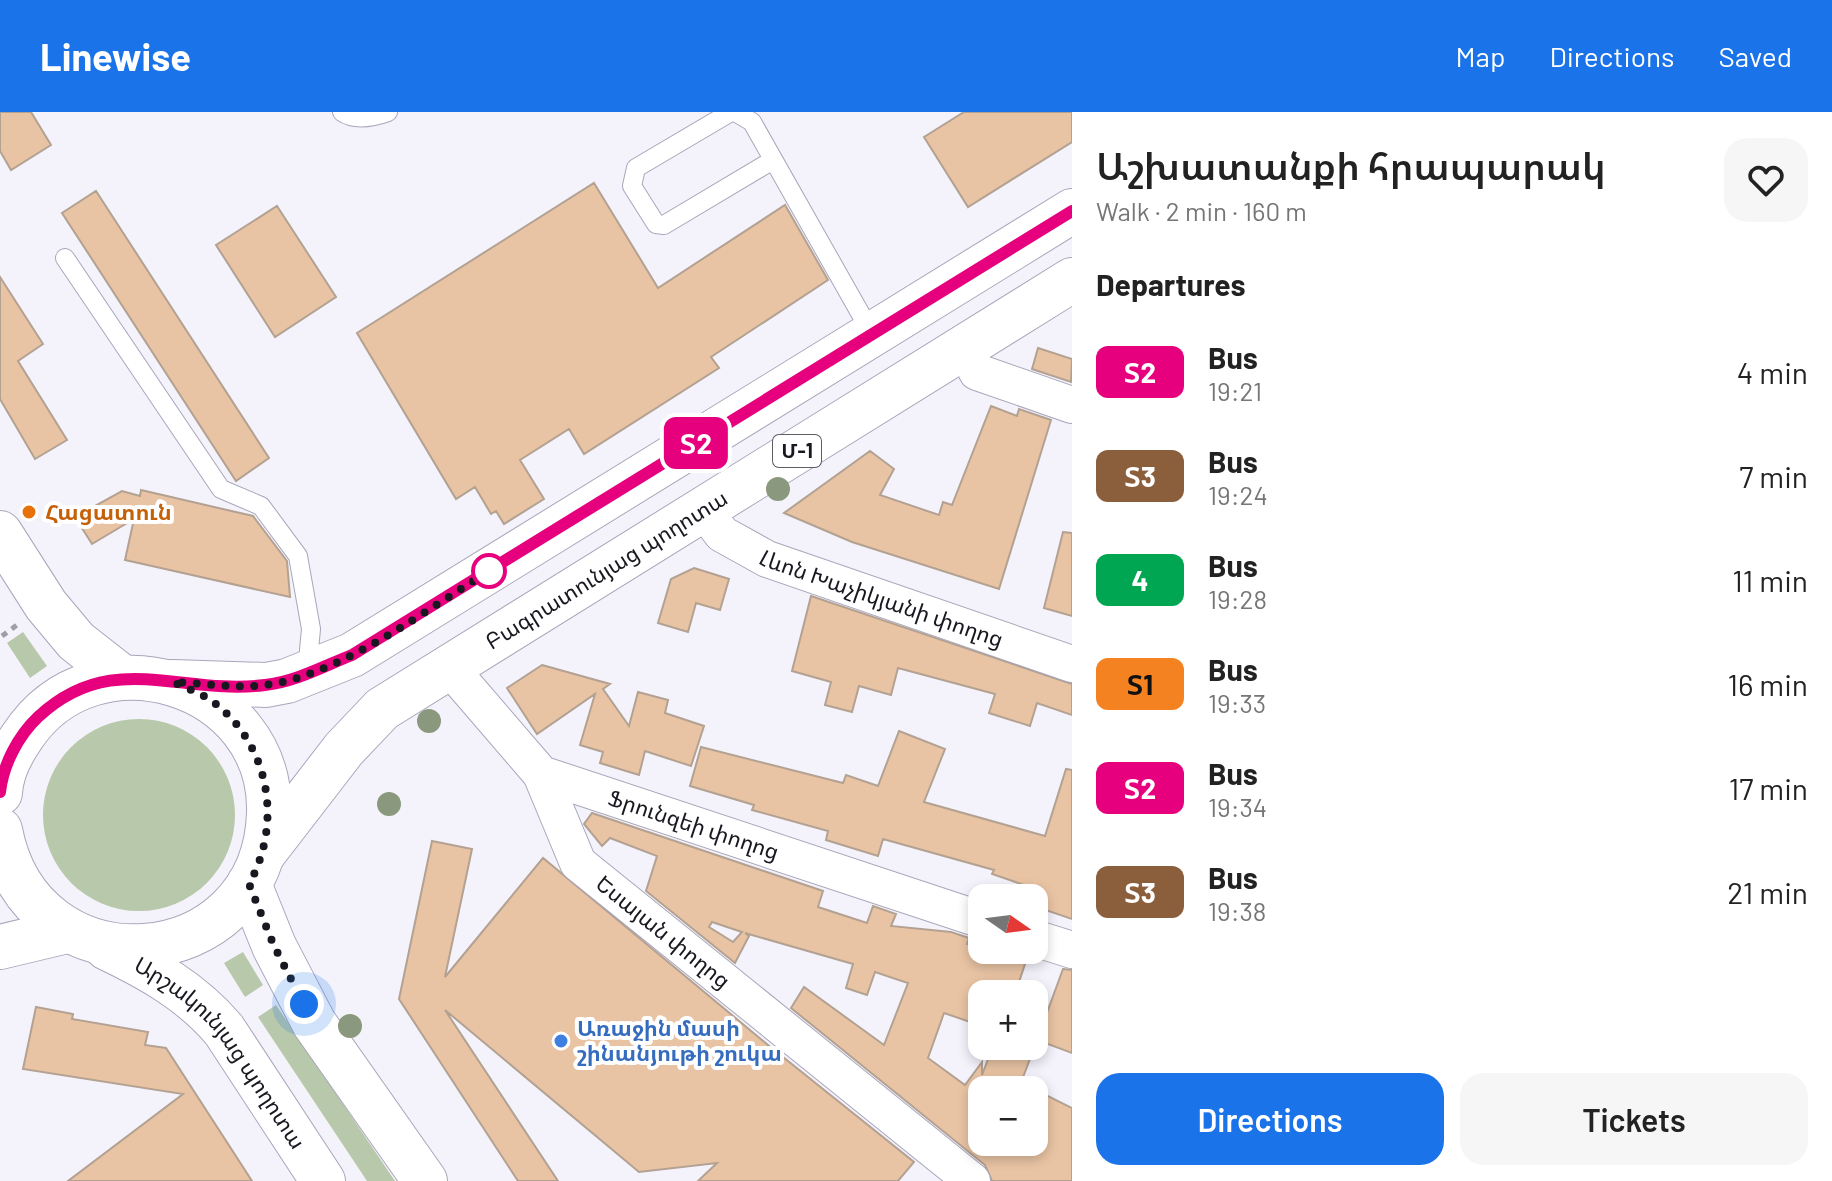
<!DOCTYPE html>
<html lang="en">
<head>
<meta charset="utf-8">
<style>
  body { margin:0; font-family:Barlow,"Noto Sans Armenian",sans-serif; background:#f6f6f6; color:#222; height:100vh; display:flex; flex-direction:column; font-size:30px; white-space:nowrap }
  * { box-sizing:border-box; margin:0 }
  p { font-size:26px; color:#767676 }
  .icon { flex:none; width:44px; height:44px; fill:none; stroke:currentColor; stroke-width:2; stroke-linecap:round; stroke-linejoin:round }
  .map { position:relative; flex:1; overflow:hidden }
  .sheet { display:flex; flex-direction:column; background:#fff; width:760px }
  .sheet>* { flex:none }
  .badge { padding:0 16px; border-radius:12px; font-size:28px; line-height:52px }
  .needle { width:52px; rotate:104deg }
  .controls { position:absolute; left:968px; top:772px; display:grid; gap:16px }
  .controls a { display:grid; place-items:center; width:80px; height:80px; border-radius:16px; background:#fff; box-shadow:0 4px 12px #0003; font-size:40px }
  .you { position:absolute; width:40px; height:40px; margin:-20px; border:6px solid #fff; border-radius:50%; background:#1a73e8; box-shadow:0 0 0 12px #1a73e833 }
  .map>.badge { position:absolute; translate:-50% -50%; box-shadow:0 0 0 4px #fff }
  h2 { padding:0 24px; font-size:30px; line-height:72px }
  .round { display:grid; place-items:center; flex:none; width:84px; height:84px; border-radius:24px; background:#f6f6f6 }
  .headline { display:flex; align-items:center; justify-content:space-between; height:136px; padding:0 24px }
  h1 { font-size:38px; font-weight:600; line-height:60px }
  .action { display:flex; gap:16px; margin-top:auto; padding:16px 24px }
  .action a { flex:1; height:92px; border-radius:24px; background:#1a73e8; color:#fff; font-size:32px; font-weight:600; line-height:92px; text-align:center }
  .action a+a { background:#f6f6f6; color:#222 }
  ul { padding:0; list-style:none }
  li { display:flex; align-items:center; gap:24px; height:104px; padding:0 24px }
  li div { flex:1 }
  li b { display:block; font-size:30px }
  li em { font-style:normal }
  li .badge { min-width:88px; font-weight:700; text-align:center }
  header { display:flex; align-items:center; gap:48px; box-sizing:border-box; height:112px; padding:0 40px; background:#1a73e8; color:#fff }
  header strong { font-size:38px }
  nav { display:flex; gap:44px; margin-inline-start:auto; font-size:28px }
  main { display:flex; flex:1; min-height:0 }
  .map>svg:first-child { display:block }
  .green { fill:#b8c8aa }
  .building { fill:#e9c4a4; stroke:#b3a192; stroke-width:2; fill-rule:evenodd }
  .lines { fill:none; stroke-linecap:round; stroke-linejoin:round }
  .service-casing { stroke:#a8a6ba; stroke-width:20 }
  .minor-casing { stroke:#a8a6ba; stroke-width:38 }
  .primary-casing { stroke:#a8a6ba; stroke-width:46 }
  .path { stroke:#9f9ea7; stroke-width:5; stroke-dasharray:6 6; stroke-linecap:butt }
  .service { stroke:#fff; stroke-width:18 }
  .minor { stroke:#fff; stroke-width:36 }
  .primary { stroke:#fff; stroke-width:44 }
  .tree { fill:#8a997d }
  .line-casing { stroke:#fff; stroke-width:18 }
  .line { stroke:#e6007e; stroke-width:12 }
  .walk { stroke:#191820; stroke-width:8; stroke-dasharray:0 14.4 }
  .food-dot { fill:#e8710a; stroke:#fff; stroke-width:3 }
  .stop-dot { fill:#fff; stroke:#e6007e; stroke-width:4 }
  .shop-dot { fill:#3f7fe0; stroke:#fff; stroke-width:3 }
  .labels { text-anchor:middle; stroke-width:8; stroke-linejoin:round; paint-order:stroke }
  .shield { fill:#fff; stroke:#5e5d63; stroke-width:2 }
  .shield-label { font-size:20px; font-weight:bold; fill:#191820 }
  .food-label { font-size:22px; font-weight:bold; fill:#c56008; stroke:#fff; text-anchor:start }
  .street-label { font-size:22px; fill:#191820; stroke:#fff }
  .shop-label { font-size:22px; font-weight:bold; fill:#366cbe; stroke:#fff; text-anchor:start }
</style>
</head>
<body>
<header>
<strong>Linewise</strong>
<nav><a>Map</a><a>Directions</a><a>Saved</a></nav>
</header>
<main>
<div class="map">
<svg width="1072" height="1069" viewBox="0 0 1072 1069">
  <rect width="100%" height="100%" fill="#f4f3fc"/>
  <path class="green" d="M23,520L47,554L30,566L7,531Z
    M43 703a96 96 0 1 1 192 0a96 96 0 1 1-192 0Z
    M243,840L263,873L245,885L224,851Z
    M276,893L395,1069H367L258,905Z"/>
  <path class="building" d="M0,0H31L51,33L11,58L0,39Z
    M964,0H1072V30L968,95L924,25Z
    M594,71L658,176L785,93L828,168L711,245L719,256L584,342L569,317L520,348L544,387L504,412L496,399L491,402L475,375L456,387L357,221Z
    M96,79L269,346L236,369L62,101Z
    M277,94L336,185L275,225L216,133Z
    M0,165L43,232L18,249L67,328L35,347L0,287Z
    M1038,236L1072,247L1071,270L1032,257Z
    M991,294L1017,304L1019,297L1051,308L999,477L852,430L784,401L870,339L894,357L880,383L939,403L943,390L952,393Z
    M141,378L253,404L287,449L290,485L125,448L134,407L92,432L75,405L122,379L140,384Z
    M1063,420L1072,421V504L1044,496Z
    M694,456L729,467L720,498L696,491L688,520L658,511L671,467Z
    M811,484L1072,572V603L1037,591L1030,614L989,601L995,582L898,556L891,583L859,574L852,600L825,593L831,570L792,559Z
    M542,553L610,572L603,577L629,614L638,580L668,588L665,601L704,614L691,654L645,639L639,663L600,651L603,640L580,633L595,582L537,622L507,576Z
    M899,619L945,637L924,690L1045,724L1066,657L1072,658V807L1034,794V786H1023L1027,774L992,762L994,758L883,727L878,744L826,728L828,719L752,698L754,693L690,674L701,635L843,671L846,663L878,674Z
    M592,701L823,779L818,795L867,811L873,794L896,802L891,814L951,820L969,826L967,832L1025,852L1015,882H982V914L944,901L928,946L965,973L982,950V963L993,934H1035L1018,978H982V1030H1034V977L1072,996V1069H992L985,1053L791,896L804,875L884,933L908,871L875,860L867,883L846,876L853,852L745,821L749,824L735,851L646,779L657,744L610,726L602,734L584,712ZM712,810L742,820L733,830L709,815Z
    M432,729L472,737L445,865L543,746L768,933L914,1050L898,1069H698L717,1051L639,1060L445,898L558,1069H518L399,887Z
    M1063,857L1072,858V941L1037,928Z
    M36,895L73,902L72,907L148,920L145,933L166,936L252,1069H68L183,982L23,957Z"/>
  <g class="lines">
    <defs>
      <path id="service" d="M342,0C355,9 374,5 388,0
        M731,0L636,56L632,74L656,112L664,113L773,48
        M735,0L752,10L872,222
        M65,146L221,377L261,394L298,444L311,517L307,559"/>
      <g id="minor">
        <path d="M965,235L977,260L1072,293"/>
        <path id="s1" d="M703,397L722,422L767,447L1072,552"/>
        <path id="s2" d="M449,555L541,662L982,808"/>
        <path id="s3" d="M541,662L578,751L972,1069"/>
        <path d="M1034,826L1072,838"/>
      </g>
      <g id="primary">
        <path d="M0,421L46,493L76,529L122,565"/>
        <path d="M173,570L266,573L287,569L352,543L1072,99"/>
        <path d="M0,681C1,660 11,641 22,625C94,515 273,569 269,701C264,867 31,884 0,718"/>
        <path id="s4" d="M263,742L344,637L382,597L1072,168"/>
        <path d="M249,772L274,834L314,911L425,1069"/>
        <path d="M0,835L67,819"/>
        <path id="s5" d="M107,836C151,857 192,880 224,918L323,1069"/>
      </g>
    </defs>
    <use href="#service" class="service-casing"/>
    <use href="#minor" class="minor-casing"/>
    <use href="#primary" class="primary-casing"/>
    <path class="path" d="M2,524L17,513"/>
    <use href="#service" class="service"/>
    <use href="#minor" class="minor"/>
    <use href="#primary" class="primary"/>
  </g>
  <g class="tree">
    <circle cx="778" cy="377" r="12"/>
    <circle cx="429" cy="609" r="12"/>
    <circle cx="389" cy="692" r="12"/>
    <circle cx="350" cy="914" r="12"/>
  </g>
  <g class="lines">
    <defs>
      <path id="line" d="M0,680C3,653 18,624 38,605C112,536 180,584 265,573C295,570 324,554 352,543L1072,99"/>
    </defs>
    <use href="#line" class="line-casing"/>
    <use href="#line" class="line"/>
    <path class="walk" d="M304,892L274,834L249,772C283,711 270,632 212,589C201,581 185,576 173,570C203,571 236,577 265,573C340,564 430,495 494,456L489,459"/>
  </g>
  <circle class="food-dot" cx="29" cy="400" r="8"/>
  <circle class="stop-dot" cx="489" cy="459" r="16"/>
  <circle class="shop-dot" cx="561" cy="929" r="8"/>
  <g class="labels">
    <rect class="shield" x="773" y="323" width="48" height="32" rx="6"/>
    <g class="shield-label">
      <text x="797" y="346">Մ-1</text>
    </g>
    <g class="food-label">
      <text x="45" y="408">Հացատուն</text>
    </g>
    <g class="street-label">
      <text dy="8" stroke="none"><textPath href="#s4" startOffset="452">Բագրատունյաց պողոտա</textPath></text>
      <text dy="8" stroke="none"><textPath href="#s1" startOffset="204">Լևոն Խաչիկյանի փողոց</textPath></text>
      <text dy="8" stroke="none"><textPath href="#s2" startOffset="302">Ֆրունզեի փողոց</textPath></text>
      <text dy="8" stroke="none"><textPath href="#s3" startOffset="206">Եսայան փողոց</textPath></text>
      <text dy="8" stroke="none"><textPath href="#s5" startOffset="158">Արշակունյաց պողոտա</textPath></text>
    </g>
    <g class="shop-label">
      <text x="577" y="924">Առաջին մասի<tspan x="577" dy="25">շինանյութի շուկա</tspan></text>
    </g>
  </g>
</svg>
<div class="controls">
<a><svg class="needle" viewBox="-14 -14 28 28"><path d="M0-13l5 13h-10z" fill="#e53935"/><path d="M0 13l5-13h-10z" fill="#767676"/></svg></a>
<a>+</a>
<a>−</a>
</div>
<div class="you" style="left:304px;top:892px"></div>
<b class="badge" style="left:696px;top:331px;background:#e6007e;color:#fff">Տ2</b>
</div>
<section class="sheet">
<div class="headline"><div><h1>Աշխատանքի հրապարակ</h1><p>Walk · 2 min · 160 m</p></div><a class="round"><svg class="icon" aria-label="heart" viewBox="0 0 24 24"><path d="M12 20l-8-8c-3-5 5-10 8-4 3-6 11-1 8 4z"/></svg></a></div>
<h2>Departures</h2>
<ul>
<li><span class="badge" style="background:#e6007e;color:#fff">Տ2</span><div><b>Bus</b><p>19:21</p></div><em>4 min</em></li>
<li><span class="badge" style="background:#8b5e3c;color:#fff">Տ3</span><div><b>Bus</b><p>19:24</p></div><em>7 min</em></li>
<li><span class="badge" style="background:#00a651;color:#fff">4</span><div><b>Bus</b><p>19:28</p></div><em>11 min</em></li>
<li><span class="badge" style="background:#f58220;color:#111">Տ1</span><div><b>Bus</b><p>19:33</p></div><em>16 min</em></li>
<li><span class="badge" style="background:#e6007e;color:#fff">Տ2</span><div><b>Bus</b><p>19:34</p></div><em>17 min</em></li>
<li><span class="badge" style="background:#8b5e3c;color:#fff">Տ3</span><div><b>Bus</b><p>19:38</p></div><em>21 min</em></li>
</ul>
<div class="action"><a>Directions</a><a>Tickets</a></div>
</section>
</main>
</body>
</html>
